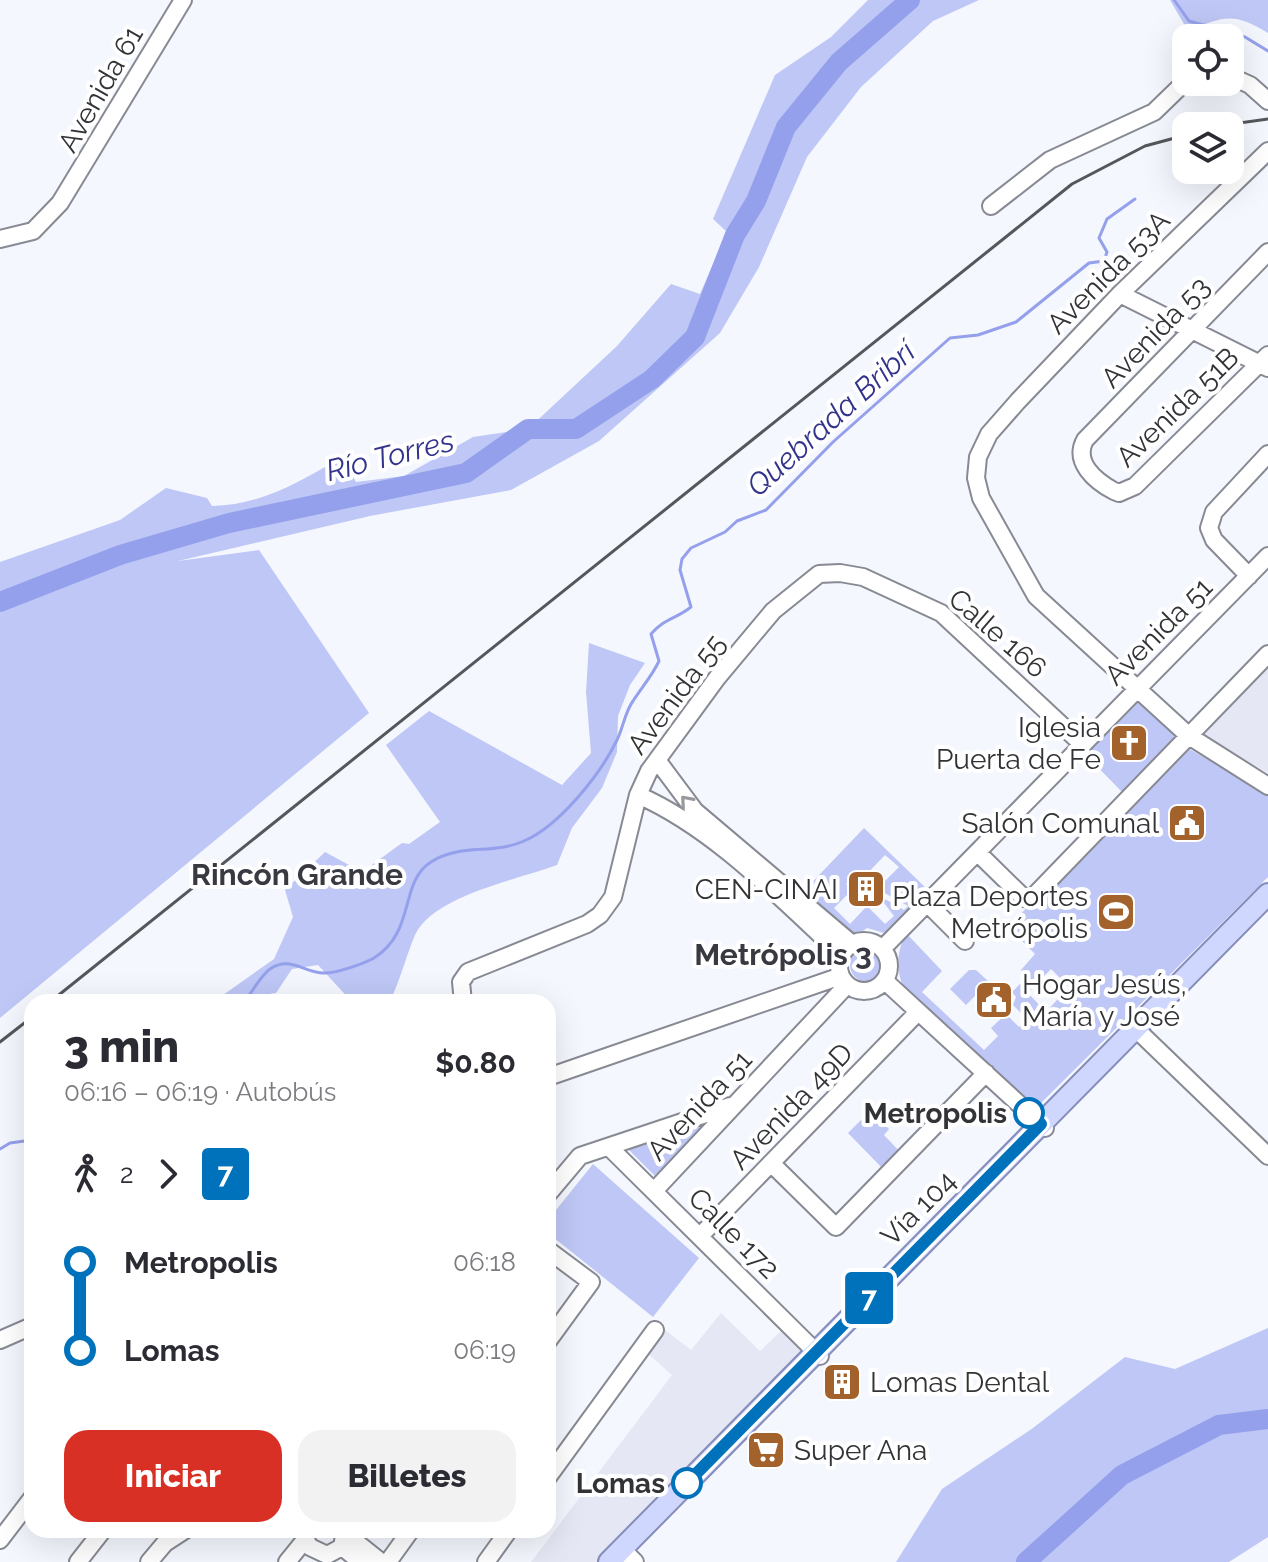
<!DOCTYPE html>
<html lang="es">
<head>
<meta charset="utf-8">
<style>
  body { margin:0; font-family:Raleway,sans-serif; background:#f2f2f3; color:#2b2b33; height:100vh; display:flex; flex-direction:column; font-size:30px; white-space:nowrap }
  * { box-sizing:border-box; margin:0 }
  p { font-size:26px; color:#7c7c81 }
  .icon { flex:none; width:44px; height:44px; fill:none; stroke:currentColor; stroke-width:2; stroke-linecap:round; stroke-linejoin:round }
  .map { position:relative; flex:1; overflow:hidden }
  .panel { position:absolute; left:24px; top:994px; width:532px; height:544px; display:flex; flex-direction:column; background:#fff; border-radius:24px; box-shadow:0 8px 32px #0002 }
  .panel>* { flex:none }
  .badge { padding:0 16px; border-radius:6px; font-size:28px; line-height:52px }
  .controls { position:absolute; left:1172px; top:24px; display:grid; gap:16px }
  .controls a { display:grid; place-items:center; width:72px; height:72px; border-radius:16px; background:#fff; box-shadow:0 8px 32px #0002; font-size:40px }
  .map>.badge { position:absolute; translate:-50% -50%; box-shadow:0 0 0 4px #fff }
  .legs { display:flex; align-items:center; gap:12px; height:88px; padding:0 40px; font-size:26px }
  .legs p { margin-inline-start:auto }
  .overview { display:flex; align-items:center; justify-content:space-between; height:136px; padding:0 40px }
  h1 { font-size:44px; font-weight:800; line-height:60px }
  .primary-button { display:flex; gap:16px; margin-top:auto; padding:16px 40px }
  .primary-button a { flex:1; height:92px; border-radius:24px; background:#d93025; color:#fff; font-size:32px; font-weight:800; line-height:92px; text-align:center }
  .primary-button a+a { background:#f2f2f3; color:#2b2b33 }
  ul { padding:0 40px; list-style:none }
  li { display:flex; align-items:center; gap:28px; height:88px; font-size:30px }
  li i { display:grid; place-items:center; width:12px; height:100%; margin:0 10px; background:currentColor }
  li i::after { content:''; width:20px; height:20px; margin:-10px; border:6px solid; border-radius:50%; background:#fff }
  li p { margin-inline-start:auto }
  li:first-child i { background:linear-gradient(#0000 50%,currentColor 0) }
  li:last-child i { background:linear-gradient(currentColor 50%,#0000 0) }
  .map>svg:first-child { display:block }
  .built { fill:#e5e7f4 }
  .green { fill:#bec7f5; fill-rule:evenodd }
  .lines { fill:none; stroke-linecap:round; stroke-linejoin:round }
  .stream { stroke:#94a0eb; stroke-width:3 }
  .river { stroke:#94a0eb; stroke-width:20 }
  .minor-casing { stroke:#888a93; stroke-width:20 }
  .major-casing { stroke:#858db8; stroke-width:24 }
  .minor { stroke:#fff; stroke-width:16 }
  .major { stroke:#d0d7fe; stroke-width:20 }
  .rail { stroke:#56575b; stroke-width:3 }
  .oneway { stroke:#98999a }
  .line-1-casing { stroke:#fff; stroke-width:18 }
  .line-1 { stroke:#0072bc; stroke-width:12 }
  .stop-1-dot { fill:#fff; stroke:#0072bc; stroke-width:4 }
  .labels { text-anchor:middle; stroke-width:8; stroke-linejoin:round; paint-order:stroke }
  .street-label { font-size:28px; fill:#323336; stroke:#fff }
  .poi-label { font-size:28px; fill:#323336; stroke:#fff; text-anchor:end }
  .stop-label { font-size:28px; font-weight:bold; fill:#323336; stroke:#fff; text-anchor:end }
  .water-label { font-size:30px; font-style:italic; fill:#32338a; stroke:#fff }
  .neighbourhood-label { font-size:30px; font-weight:bold; fill:#383941; stroke:#fff }
</style>
</head>
<body>
<div class="map">
<svg width="1268" height="1562" viewBox="0 0 1268 1562">
  <rect width="100%" height="100%" fill="#f5f7ff"/>
  <path class="built" d="M1268,667V773L1203,735Z
    M721,1313L760,1351L782,1330L807,1355L599,1562H531L672,1375L646,1352L664,1329L691,1350Z"/>
  <path class="green" d="M868,0H979L933,21L861,87L807,157L759,267L720,333L599,441L511,490L370,516L178,561L259,550L369,713L0,1018V562L120,520L166,488L207,498L212,506C261,505 300,482 342,457L356,482L404,476L473,437L528,429L617,346L671,284L700,294L727,232L713,219L775,75L831,37Z
    M1170,0H1268V33C1234,12 1224,16 1188,31Z
    M589,643L645,663L630,685L618,716L617,752L602,788L572,828L557,865C517,880 434,895 415,935C406,956 401,978 391,999L352,1002L318,965L292,969L276,993L255,996L252,1002H213L274,959L293,917L285,890L325,852L362,872L402,843L409,844L440,822L386,745L429,711L562,785L591,753L586,692Z
    M1135,698L1179,738L1124,794L1083,752ZM1124,724L1147,747L1133,762L1110,739Z
    M1184,746L1268,793V877L1035,1109L904,988C895,970 897,951 906,933L942,971L922,992L984,1050L998,1036L991,1028L1006,1014L1019,1027L1027,1019L1013,1005L1016,997L1012,992L1024,980L1021,970L1035,954L1008,927ZM1051,969L1069,987L1046,1012L1028,993Z
    M864,828L928,890L884,933L867,928L851,939L800,895ZM885,855L899,867L880,886L881,891L908,906L904,910L878,895L894,916L885,924L867,906L850,924L834,908L851,891L846,884L854,876L860,881Z
    M850 965a17 17 0 1 1 34 0a17 17 0 1 1-34 0Z
    M969,970H976L989,982L966,1005L950,989Z
    M870,1111L889,1129L884,1135L902,1154L885,1171L848,1133Z
    M724,1113L659,1180L627,1148Z
    M593,1164L699,1258L653,1317L548,1233V1220Z
    M1268,1328V1537L1229,1562H896L942,1489L1033,1428L1125,1357L1175,1369Z"/>
  <g class="lines">
    <path class="stream" d="M1174,0L1189,21L1245,37L1268,51
      M244,1002C252,993 260,976 270,969C289,956 302,971 322,973C335,974 363,964 374,958C416,932 399,882 431,862C460,843 493,855 524,841C559,826 600,775 617,740C623,728 625,712 633,701C642,687 652,676 659,661L651,634C665,618 676,619 691,607L680,570L682,559L691,548L725,532L737,521L766,510L833,442L950,338L978,335L1016,322L1089,263L1104,261L1107,252L1099,238L1107,219L1135,199
      M0,1149L10,1143L32,1140"/>
    <path class="river" d="M0,602L120,555L229,523L466,473L528,429H576L652,379L695,337L735,235L756,201L786,127L839,62L910,0
      M1026,1562L1122,1475L1219,1425L1268,1419"/>
    <defs>
      <path id="minor" d="M1230,76L1250,85L1268,101
        M1268,151L1120,294L1018,401L989,434L978,457L976,478L981,498L1036,596L1189,736L1268,786
        M991,206L1050,160L1154,112L1186,81
        M0,239L33,231L60,203L183,0
        M1268,252L1085,440C1073,462 1095,481 1114,491L1119,493L1135,486L1268,355
        M1120,294L1268,368
        M1249,576L1214,540L1209,528L1214,512L1268,454
        M657,760L695,811L851,943
        M638,795C715,829 780,898 842,955
        M978,853L1024,898L1031,899L1268,654
        M927,903L965,941
        M839 966a25 25 0 1 1 50 0a25 25 0 1 1-50 0Z
        M883,948L1268,556
        M885,981L1045,1128
        M463,1002L461,982L468,972L587,924L600,915L613,897L638,795L649,771L717,678L773,611L819,574L840,573L863,577L941,613L1083,745
        M1135,1028L1268,1156
        M548,1077L841,976
        M610,1148L820,1356
        M772,1164L836,1227L986,1073
        M654,1191L847,985
        M548,1194L580,1156L730,1106
        M700,1236L918,1012
        M548,1250L591,1282L548,1341
        M0,1340L32,1326
        M548,1477L655,1330
        M300,1530L310,1547L327,1555L342,1547L345,1530
        M346,1534L381,1562
        M0,1540L32,1498
        M342,1547L361,1562
        M622,1549L635,1562
        M78,1562L103,1530
        M149,1562L165,1543L185,1530
        M287,1562L304,1541
        M388,1562L411,1530
        M486,1562L509,1530"/>
      <path id="major" d="M609,1562L1268,894"/>
    </defs>
    <use href="#minor" class="minor-casing"/>
    <use href="#major" class="major-casing"/>
    <use href="#minor" class="minor"/>
    <use href="#major" class="major"/>
    <path class="rail" d="M1218,126L1268,119
      M50,1002L1072,184L1145,146L1186,135
      M0,1042L32,1017"/>
  </g>
  <defs><path id="oneway-chevron" d="M-2-3.5L2.5 0L-2 3.5" fill="none" stroke-width="1.6" stroke-linecap="round" stroke-linejoin="round" transform="scale(2)"/></defs>
  <use class="oneway" href="#oneway-chevron" transform="translate(686 801) rotate(-131)"/>
  <g class="lines">
    <defs>
      <path id="line-1" d="M687,1483L1041,1124L1029,1113"/>
    </defs>
    <use href="#line-1" class="line-1-casing"/>
    <use href="#line-1" class="line-1"/>
  </g>
  <defs>
    <symbol id="church-square" viewBox="-11 -11 22 22"><rect x="-9" y="-9" width="18" height="18" rx="4" fill="#a3622c" stroke="#fff"/><path d="M-1.2-6h2.4v3.5h3.3v2.4h-3.3V6h-2.4V-.1h-3.3v-2.4h3.3Z" fill="#fff"/></symbol>
    <symbol id="civic-square" viewBox="-11 -11 22 22"><rect x="-9" y="-9" width="18" height="18" rx="4" fill="#a3622c" stroke="#fff"/><path d="M-.6-6.5H3V-4.5H.6V-3L4-1V1h2V6H-6V1h2V-1L-.6-3ZM-1.2 2.5V6h2.4V2.5Z" fill="#fff"/></symbol>
    <symbol id="building-square" viewBox="-11 -11 22 22"><rect x="-9" y="-9" width="18" height="18" rx="4" fill="#a3622c" stroke="#fff"/><path d="M-4-6H4V6H1V3H-1V6H-4ZM-2.5-4.3h1.7v1.8h-1.7ZM.8-4.3h1.7v1.8H.8ZM-2.5-1h1.7V.8h-1.7ZM.8-1h1.7V.8H.8Z" fill="#fff"/></symbol>
    <symbol id="stadium-square" viewBox="-11 -11 22 22"><rect x="-9" y="-9" width="18" height="18" rx="4" fill="#a3622c" stroke="#fff"/><path d="M0-5a6.5 5 0 1 0 0 10a6.5 5 0 1 0 0-10ZM-3.5-1.8h7v3.6h-7Z" fill="#fff"/></symbol>
    <symbol id="supermarket-square" viewBox="-11 -11 22 22"><rect x="-9" y="-9" width="18" height="18" rx="4" fill="#a3622c" stroke="#fff"/><path d="M-6-5.5h2.5l.6 2H6L4.5 2H-2.5L-4.4-4H-6ZM-1.5 3.2a1.3 1.3 0 1 0 .1 0ZM3 3.2a1.3 1.3 0 1 0 .1 0Z" fill="#fff"/></symbol>
  </defs>
  <g fill-rule="evenodd">
    <use href="#church-square" x="1107" y="721" width="44" height="44"/>
    <use href="#civic-square" x="1165" y="801" width="44" height="44"/>
    <use href="#building-square" x="844" y="867" width="44" height="44"/>
    <use href="#stadium-square" x="1094" y="890" width="44" height="44"/>
    <use href="#civic-square" x="972" y="978" width="44" height="44"/>
    <use href="#building-square" x="820" y="1360" width="44" height="44"/>
    <use href="#supermarket-square" x="744" y="1428" width="44" height="44"/>
  </g>
  <g class="stop-1-dot">
    <circle cx="1029" cy="1113" r="14"/>
    <circle cx="687" cy="1483" r="14"/>
  </g>
  <g class="labels">
    <g class="street-label">
      <text transform="translate(100 89) rotate(-60)" y="10">Avenida 61</text>
      <text transform="translate(1108 272) rotate(-45)" y="10">Avenida 53A</text>
      <text transform="translate(1155 332) rotate(-46)" y="10">Avenida 53</text>
      <text transform="translate(1177 407) rotate(-44)" y="10">Avenida 51B</text>
      <text transform="translate(1158 631) rotate(-45)" y="10">Avenida 51</text>
      <text transform="translate(998 633) rotate(41)" y="10">Calle 166</text>
      <text transform="translate(676 694) rotate(-53)" y="10">Avenida 55</text>
      <text transform="translate(699 1105) rotate(-47)" y="10">Avenida 51</text>
      <text transform="translate(791 1106) rotate(-46)" y="10">Avenida 49D</text>
      <text transform="translate(918 1208) rotate(-45)" y="10">Vía 104</text>
      <text transform="translate(734 1233) rotate(45)" y="10">Calle 172</text>
    </g>
    <g class="poi-label">
      <text x="1101" y="737">Iglesia<tspan x="1101" dy="32">Puerta de Fe</tspan></text>
      <text x="1159" y="833">Salón Comunal</text>
      <text x="838" y="899">CEN-CINAI</text>
      <text x="1088" y="906">Plaza Deportes<tspan x="1088" dy="32">Metrópolis</tspan></text>
      <text x="1022" y="994" text-anchor="start">Hogar Jesús,<tspan x="1022" dy="32">María y José</tspan></text>
      <text x="870" y="1392" text-anchor="start">Lomas Dental</text>
      <text x="794" y="1460" text-anchor="start">Super Ana</text>
    </g>
    <g class="stop-label">
      <text x="1007" y="1123">Metropolis</text>
      <text x="665" y="1493">Lomas</text>
    </g>
    <g class="water-label">
      <text transform="translate(831 419) rotate(-42)" y="10">Quebrada Bribrí</text>
      <text transform="translate(390 456) rotate(-14)" y="10">Río Torres</text>
    </g>
    <g class="neighbourhood-label">
      <text x="297" y="885">Rincón Grande</text>
      <text x="783" y="965">Metrópolis 3</text>
    </g>
  </g>
</svg>
<div class="controls">
<a><svg class="icon" aria-label="locate" viewBox="0 0 24 24"><circle cx="12" cy="12" r="6"/><path d="M12 2v4M12 18v4M2 12h4M18 12h4"/></svg></a>
<a><svg class="icon" aria-label="layers" viewBox="0 0 24 24"><path d="M12 4l9 5-9 5-9-5zM3 14l9 5 9-5"/></svg></a>
</div>
<b class="badge" style="left:869px;top:1298px;background:#0072bc;color:#fff">7</b>
<section class="panel">
<div class="overview"><div><h1>3 min</h1><p>06:16 – 06:19 · Autobús</p></div><b>$0.80</b></div>
<div class="legs"><svg class="icon" aria-label="walk" viewBox="0 0 24 24"><circle cx="13" cy="4" r="2"/><path d="M13 8l-2 6 4 7M11 14l-3 7M7 12l3-4h3l4 4"/></svg>2<svg class="icon" aria-label="forward" viewBox="0 0 24 24"><path d="M9 5l7 7-7 7"/></svg><b class="badge" style="background:#0072bc;color:#fff">7</b></div>
<ul>
<li><i style="color:#0072bc"></i><b>Metropolis</b><p>06:18</p></li>
<li><i style="color:#0072bc"></i><b>Lomas</b><p>06:19</p></li>
</ul>
<div class="primary-button"><a>Iniciar</a><a>Billetes</a></div>
</section>
</div>
</body>
</html>
